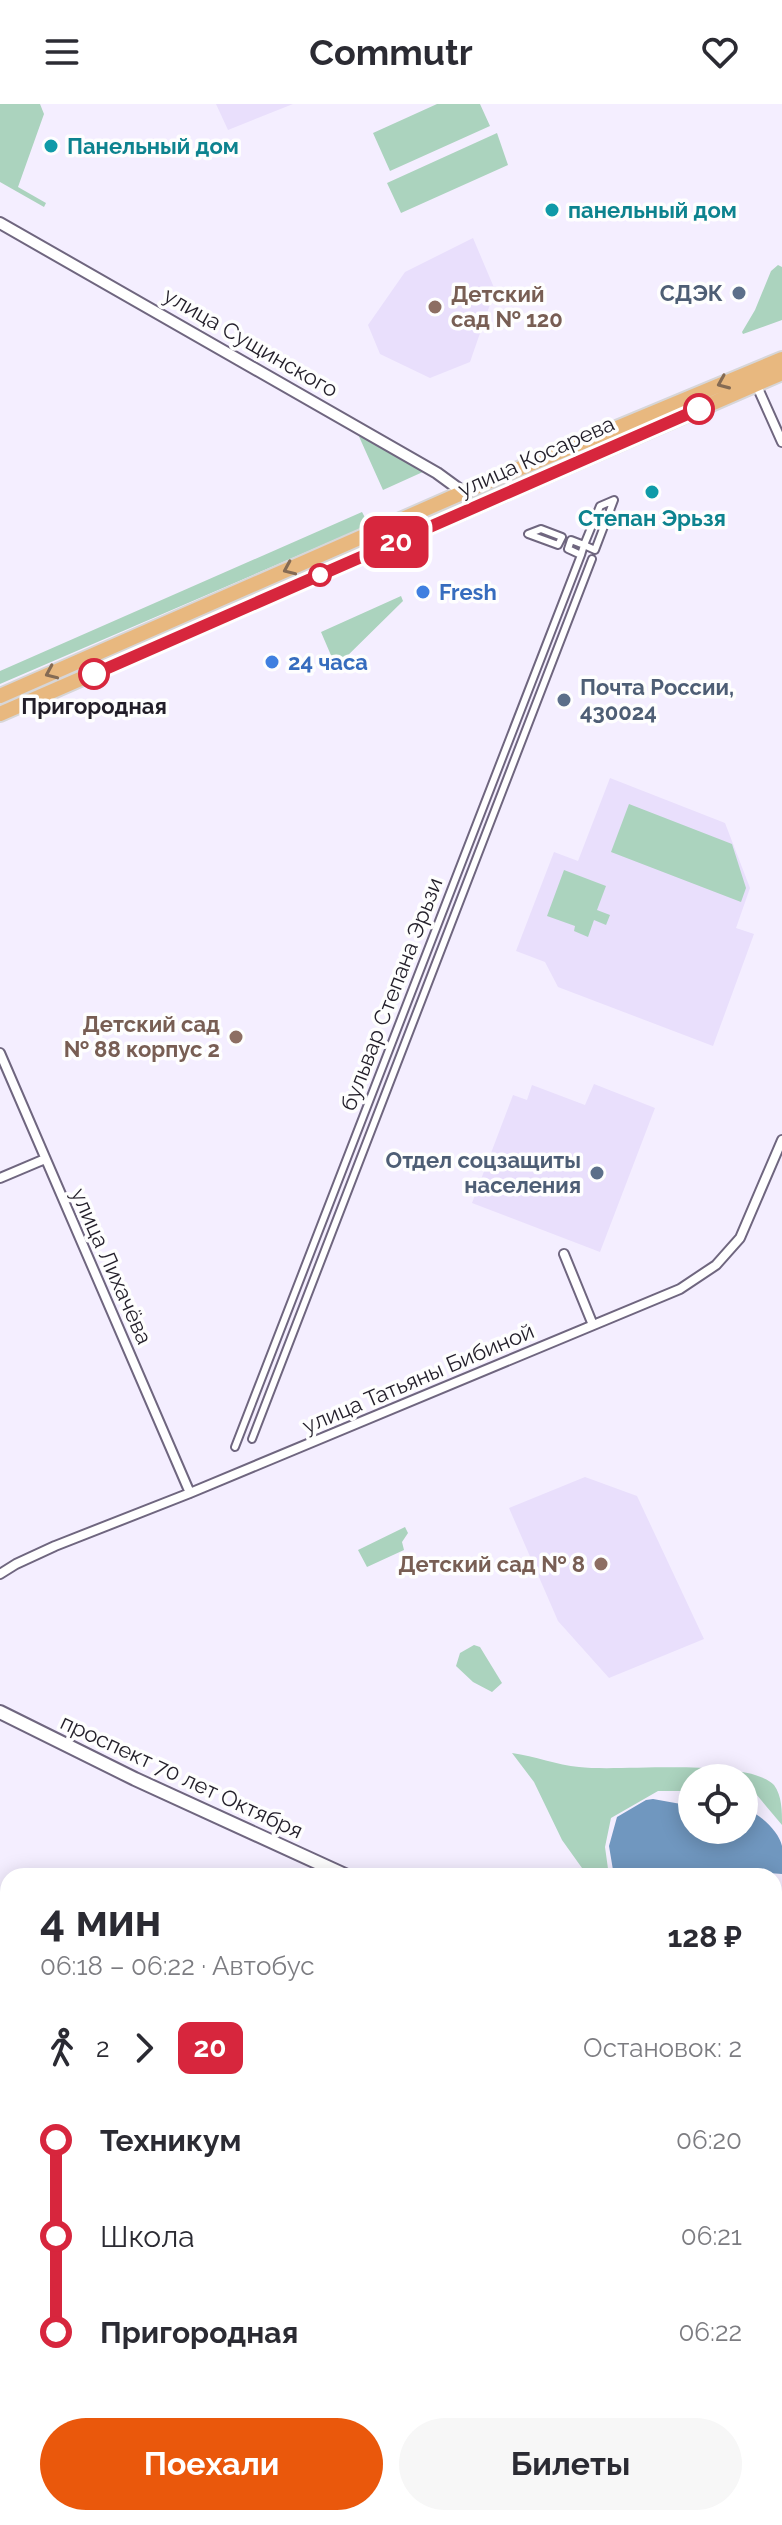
<!DOCTYPE html>
<html lang="ru">
<head>
<meta charset="utf-8">
<style>
  body { margin:0; font-family:Raleway,sans-serif; background:#f7f7f7; color:#2b2b33; height:100vh; display:flex; flex-direction:column; font-size:30px; white-space:nowrap }
  * { box-sizing:border-box; margin:0 }
  p { font-size:26px; color:#7c7c81 }
  .icon { flex:none; width:44px; height:44px; fill:none; stroke:currentColor; stroke-width:2; stroke-linecap:round; stroke-linejoin:round }
  .map { position:relative; flex:1; overflow:hidden }
  .sheet { position:absolute; left:0px; top:1764px; width:782px; height:658px; display:flex; flex-direction:column; background:#fff; border-radius:24px 24px 0 0; box-shadow:0 4px 20px #0003 }
  .sheet>* { flex:none }
  .badge { padding:0 16px; border-radius:12px; font-size:28px; line-height:52px }
  .tools { position:absolute; left:678px; top:1660px; display:grid; gap:16px }
  .tools a { display:grid; place-items:center; width:80px; height:80px; border-radius:50%; background:#fff; box-shadow:0 4px 20px #0003; font-size:40px }
  .map>.badge { position:absolute; translate:-50% -50%; box-shadow:0 0 0 4px #fff }
  .legs { display:flex; align-items:center; gap:12px; height:88px; padding:0 40px; font-size:26px }
  .legs p { margin-inline-start:auto }
  .summary { display:flex; align-items:center; justify-content:space-between; height:136px; padding:0 40px }
  h1 { font-size:44px; font-weight:700; line-height:60px }
  .action { display:flex; gap:16px; margin-top:auto; padding:16px 40px }
  .action a { flex:1; height:92px; border-radius:48px; background:#ea580c; color:#fff; font-size:32px; font-weight:700; line-height:92px; text-align:center }
  .action a+a { background:#f7f7f7; color:#2b2b33 }
  ul { padding:0 40px; list-style:none }
  li { display:flex; align-items:center; gap:28px; height:96px; font-size:30px }
  li i { display:grid; place-items:center; width:12px; height:100%; margin:0 10px; background:currentColor }
  li i::after { content:''; width:20px; height:20px; margin:-10px; border:6px solid; border-radius:50%; background:#fff }
  li p { margin-inline-start:auto }
  li:first-child i { background:linear-gradient(#0000 50%,currentColor 0) }
  li:last-child i { background:linear-gradient(currentColor 50%,#0000 0) }
  header { display:flex; justify-content:space-between; align-items:center; height:104px; padding:0 40px; background:#fff; font-size:36px; font-weight:700 }
  .map>svg:first-child { display:block }
  .built { fill:#e9dffc }
  .green { fill:#abd3be }
  .water { fill:#7097bf }
  .lines { fill:none; stroke-linecap:round; stroke-linejoin:round }
  .pedestrian-casing { stroke:#6f667f; stroke-width:10 }
  .minor-casing { stroke:#6f667f; stroke-width:12 }
  .tertiary-casing { stroke:#6f667f; stroke-width:14 }
  .secondary-casing { stroke:#6f667f; stroke-width:16 }
  .primary-casing { stroke:#d7d6d8; stroke-width:18 }
  .pedestrian { stroke:#fff; stroke-width:6 }
  .minor { stroke:#fff; stroke-width:8 }
  .tertiary { stroke:#fff; stroke-width:10 }
  .secondary { stroke:#fff; stroke-width:12 }
  .primary { stroke:#e8b87f; stroke-width:14 }
  .oneway { stroke:#856b54 }
  .line-1-casing { stroke:#fff; stroke-width:18 }
  .line-1 { stroke:#d7263d; stroke-width:12 }
  .culture-dot { fill:#0f9aa8; stroke:#fefefe; stroke-width:3 }
  .service-dot { fill:#5c6f8a; stroke:#fefefe; stroke-width:3 }
  .education-dot { fill:#8d6e63; stroke:#fefefe; stroke-width:3 }
  .stop-1-dot { fill:#fff; stroke:#d7263d; stroke-width:4 }
  .shop-dot { fill:#3f7fe0; stroke:#fefefe; stroke-width:3 }
  .labels { text-anchor:middle; stroke-width:7; stroke-linejoin:round; paint-order:stroke }
  .culture-label { font-size:22px; font-weight:bold; fill:#0d838f; stroke:#fefefe; text-anchor:start }
  .service-label { font-size:22px; font-weight:bold; fill:#4e5e75; stroke:#fefefe; text-anchor:end }
  .education-label { font-size:22px; font-weight:bold; fill:#785e54; stroke:#fefefe; text-anchor:end }
  .street-label { font-size:22px; fill:#221e29; stroke:#fefefe }
  .shop-label { font-size:22px; font-weight:bold; fill:#366cbe; stroke:#fefefe; text-anchor:start }
  .stop-label { font-size:22px; font-weight:bold; fill:#221e29; stroke:#fefefe }
</style>
</head>
<body>
<header><svg class="icon" aria-label="menu" viewBox="0 0 24 24"><path d="M4 6h16M4 12h16M4 18h16"/></svg>Commutr<svg class="icon" aria-label="heart" viewBox="0 0 24 24"><path d="M12 20l-8-8c-3-5 5-10 8-4 3-6 11-1 8 4z"/></svg></header>
<div class="map">
<svg width="782" height="2421" viewBox="0 0 782 2421">
  <rect width="100%" height="100%" fill="#f4eeff"/>
  <path class="built" d="M216,0H293L228,26Z
    M473,134L495,186L470,258L430,274L380,250L368,221L405,168Z
    M610,674L725,719L750,784L736,824L754,830L713,942L558,883L545,858L516,847L554,748L578,757Z
    M594,980L655,1004L600,1148L472,1099L513,991L527,996L532,981L585,1001Z
    M585,1373L637,1392L704,1535L609,1574L558,1517L509,1404Z"/>
  <path class="green" d="M0,0H40L44,10L18,83L46,99L44,103L0,78Z
    M437,0H480L490,22L390,67L373,29Z
    M497,29L508,61L401,109L387,79Z
    M778,161L782,163V216L743,230L742,228L755,206L771,167Z
    M357,328L425,367L383,386Z
    M362,408L369,421L0,580V567Z
    M401,492L403,497L336,563L321,528Z
    M629,700L732,740L746,784L741,798L611,748Z
    M564,766L606,782L597,806L610,811L606,821L594,816L588,833L574,827L575,822L547,812Z
    M405,1423L408,1429L402,1438L404,1446L367,1463L358,1446Z
    M474,1541L480,1543L502,1579L492,1588L473,1578L456,1562L460,1549Z
    M512,1649C535,1652 557,1661 579,1663C620,1668 746,1653 774,1681C782,1692 782,1707 782,1721L756,1690L744,1687V1674H692V1687H658L611,1714L605,1743L609,1772H584L582,1764L562,1736L534,1678Z
    M774,2086L782,2089V2421H0V2287L8,2266V2414H774Z"/>
  <path class="water" d="M653,1695L692,1702V1726H744V1704C759,1709 779,1727 782,1742C782,1751 782,1762 782,1770L757,1768L753,1772H614L609,1742L617,1713L646,1696Z"/>
  <g class="lines">
    <defs>
      <path id="pedestrian" d="M614,396L595,446L584,441L600,402Z
        M541,425L562,433L558,441L528,430Z
        M571,436L584,441L581,451L568,445Z
        M252,1335L592,455
        M235,1343L581,451"/>
      <path id="minor" d="M756,280L782,338
        M0,949L190,1389
        M0,1074L45,1055
        M564,1150L593,1221
        M0,1470L16,1460L55,1442L190,1389L680,1185L716,1161L740,1134L782,1036"/>
      <path id="tertiary" d="M0,119L437,369L463,388"/>
      <path id="secondary" d="M0,1608L135,1675L347,1772
        M774,2010L782,2016"/>
      <path id="primary" d="M0,592L480,381L782,255
        M0,610L782,269"/>
    </defs>
    <use href="#pedestrian" class="pedestrian-casing"/>
    <use href="#minor" class="minor-casing"/>
    <use href="#tertiary" class="tertiary-casing"/>
    <use href="#secondary" class="secondary-casing"/>
    <use href="#primary" class="primary-casing"/>
    <use href="#pedestrian" class="pedestrian"/>
    <use href="#minor" class="minor"/>
    <use href="#tertiary" class="tertiary"/>
    <use href="#secondary" class="secondary"/>
    <use href="#primary" class="primary"/>
  </g>
  <defs><path id="oneway-chevron" d="M-2-3.5L2.5 0L-2 3.5" fill="none" stroke-width="1.6" stroke-linecap="round" stroke-linejoin="round" transform="scale(2)"/></defs>
  <g class="oneway">
    <use href="#oneway-chevron" transform="translate(723 279) rotate(157)"/>
    <use href="#oneway-chevron" transform="translate(289 465) rotate(156)"/>
    <use href="#oneway-chevron" transform="translate(51 569) rotate(156)"/>
  </g>
  <g class="lines">
    <defs>
      <path id="line-1" d="M94,570L699,305"/>
    </defs>
    <use href="#line-1" class="line-1-casing"/>
    <use href="#line-1" class="line-1"/>
  </g>
  <g class="culture-dot">
    <circle cx="51" cy="42" r="8"/>
    <circle cx="552" cy="106" r="8"/>
    <circle cx="652" cy="388" r="8"/>
  </g>
  <g class="service-dot">
    <circle cx="739" cy="189" r="8"/>
    <circle cx="564" cy="596" r="8"/>
    <circle cx="597" cy="1069" r="8"/>
  </g>
  <g class="education-dot">
    <circle cx="435" cy="203" r="8"/>
    <circle cx="236" cy="933" r="8"/>
    <circle cx="601" cy="1460" r="8"/>
  </g>
  <g class="stop-1-dot">
    <circle cx="699" cy="305" r="14"/>
    <circle cx="320" cy="471" r="10"/>
    <circle cx="94" cy="570" r="14"/>
  </g>
  <g class="shop-dot">
    <circle cx="423" cy="488" r="8"/>
    <circle cx="272" cy="558" r="8"/>
  </g>
  <g class="labels">
    <g class="culture-label">
      <text x="67" y="50">Панельный дом</text>
      <text x="568" y="114">панельный дом</text>
      <text x="652" y="422" text-anchor="middle">Степан Эрьзя</text>
    </g>
    <g class="service-label">
      <text x="723" y="197">СДЭК</text>
      <text x="580" y="591" text-anchor="start">Почта России,<tspan x="580" dy="25">430024</tspan></text>
      <text x="581" y="1064">Отдел соцзащиты<tspan x="581" dy="25">населения</tspan></text>
    </g>
    <g class="education-label">
      <text x="451" y="198" text-anchor="start">Детский<tspan x="451" dy="25">сад № 120</tspan></text>
      <text x="220" y="928">Детский сад<tspan x="220" dy="25">№ 88 корпус 2</tspan></text>
      <text x="585" y="1468">Детский сад № 8</text>
    </g>
    <g class="street-label">
      <text transform="translate(251 238) rotate(30)" y="8">улица Сущинского</text>
      <text transform="translate(536 352) rotate(-24)" y="8">улица Косарева</text>
      <text transform="translate(391 890) rotate(-69)" y="8">бульвар Степана Эрьзи</text>
      <text transform="translate(112 1162) rotate(66)" y="8">улица Лихачёва</text>
      <text transform="translate(418 1274) rotate(-23)" y="8">улица Татьяны Бибиной</text>
      <text transform="translate(182 1672) rotate(25)" y="8">проспект 70 лет Октября</text>
    </g>
    <g class="shop-label">
      <text x="439" y="496">Fresh</text>
      <text x="288" y="566">24 часа</text>
    </g>
    <g class="stop-label">
      <text x="94" y="610">Пригородная</text>
    </g>
  </g>
</svg>
<div class="tools">
<a><svg class="icon" aria-label="locate" viewBox="0 0 24 24"><circle cx="12" cy="12" r="6"/><path d="M12 2v4M12 18v4M2 12h4M18 12h4"/></svg></a>
</div>
<b class="badge" style="left:396px;top:438px;background:#d7263d;color:#fff">20</b>
<section class="sheet">
<div class="summary"><div><h1>4 мин</h1><p>06:18 – 06:22 · Автобус</p></div><b>128 ₽</b></div>
<div class="legs"><svg class="icon" aria-label="walk" viewBox="0 0 24 24"><circle cx="13" cy="4" r="2"/><path d="M13 8l-2 6 4 7M11 14l-3 7M7 12l3-4h3l4 4"/></svg>2<svg class="icon" aria-label="forward" viewBox="0 0 24 24"><path d="M9 5l7 7-7 7"/></svg><b class="badge" style="background:#d7263d;color:#fff">20</b><p>Остановок: 2</p></div>
<ul>
<li><i style="color:#d7263d"></i><b>Техникум</b><p>06:20</p></li>
<li><i style="color:#d7263d"></i><span>Школа</span><p>06:21</p></li>
<li><i style="color:#d7263d"></i><b>Пригородная</b><p>06:22</p></li>
</ul>
<div class="action"><a>Поехали</a><a>Билеты</a></div>
</section>
</div>
</body>
</html>
